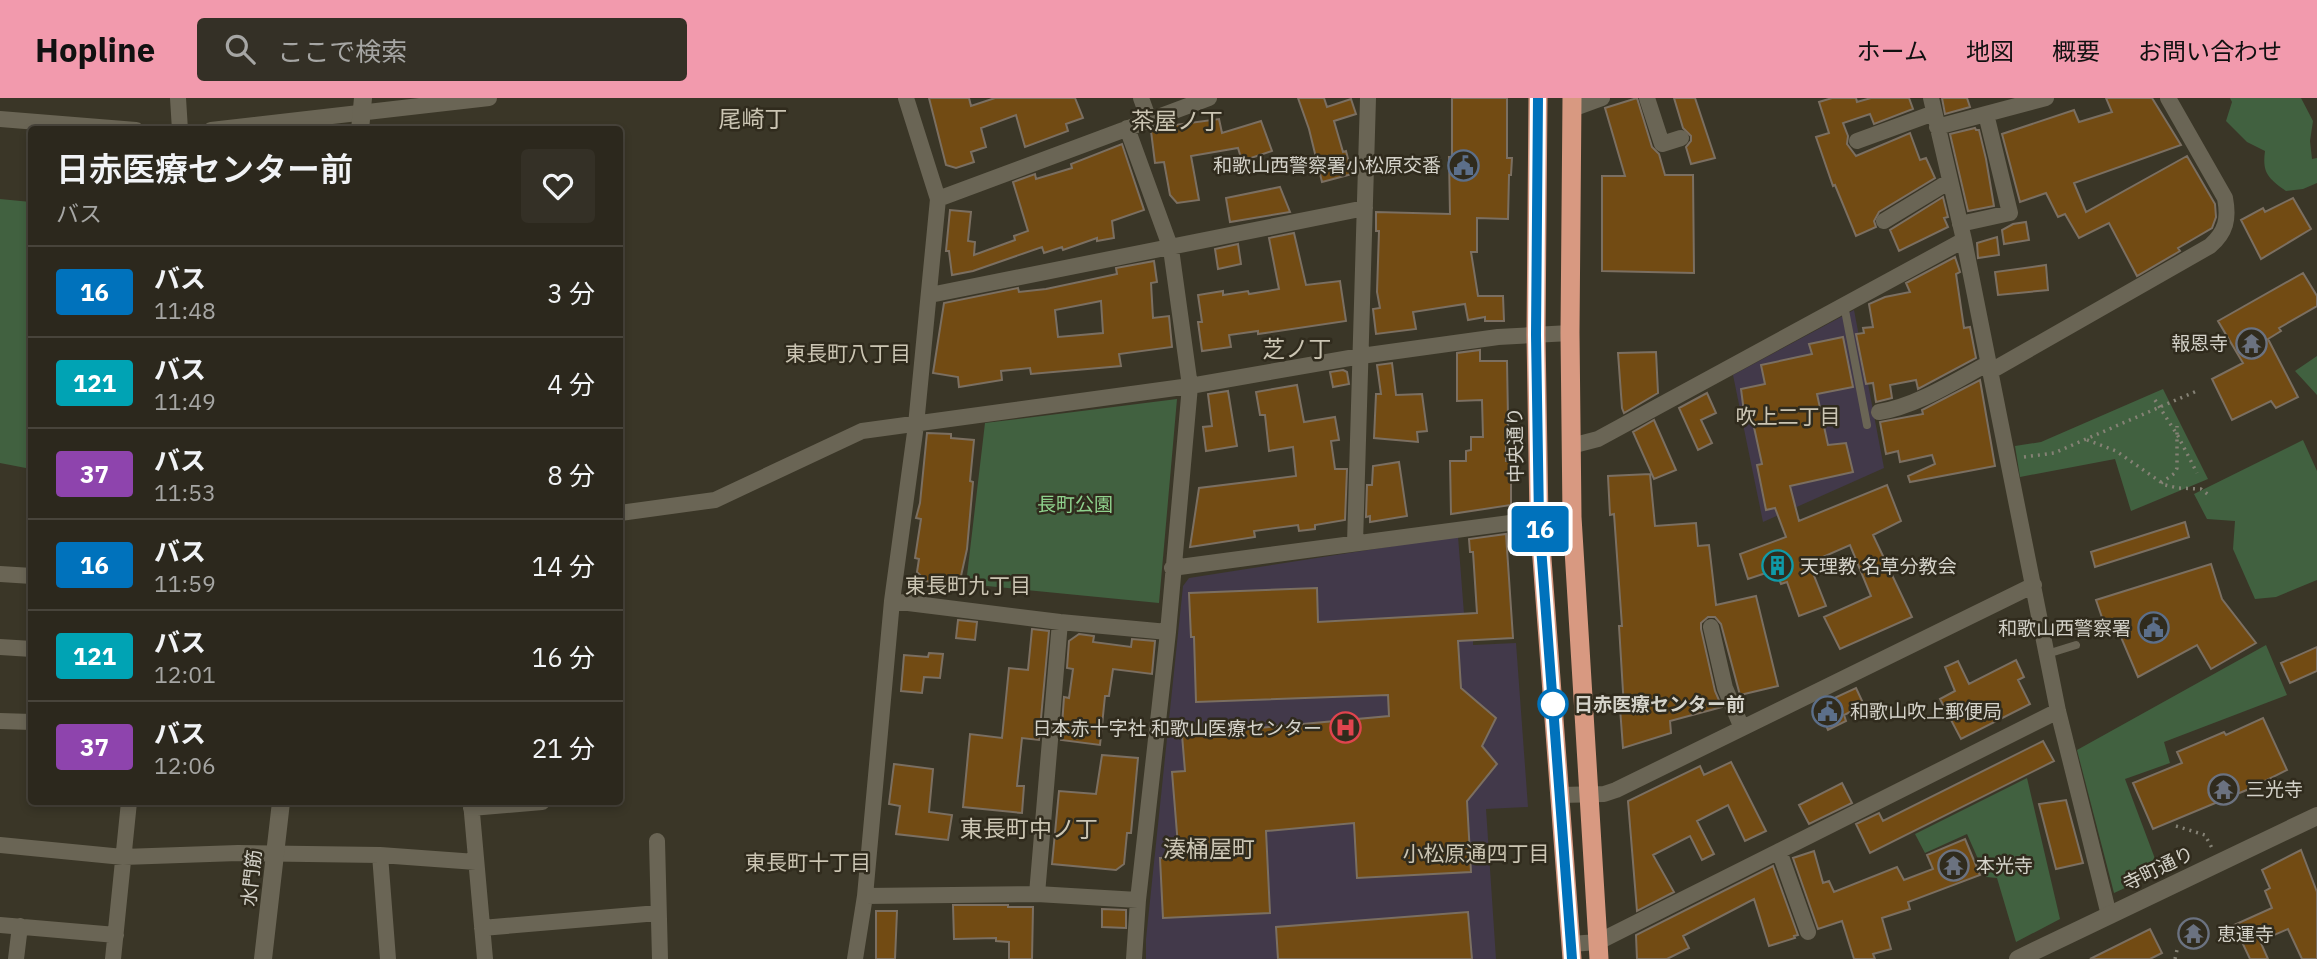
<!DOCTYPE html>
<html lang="ja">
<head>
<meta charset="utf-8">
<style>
  body { margin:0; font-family:"IBM Plex Sans","Noto Sans JP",sans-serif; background:#343026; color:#f1f3f6; height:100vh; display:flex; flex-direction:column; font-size:26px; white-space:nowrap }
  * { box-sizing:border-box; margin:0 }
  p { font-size:23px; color:#a6a6a4 }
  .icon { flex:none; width:38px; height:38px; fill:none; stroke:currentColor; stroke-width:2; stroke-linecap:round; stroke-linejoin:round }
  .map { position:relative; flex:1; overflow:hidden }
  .drawer { position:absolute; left:28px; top:28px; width:595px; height:679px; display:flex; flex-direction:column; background:#2c281d; border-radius:7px; box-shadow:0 4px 10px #0003,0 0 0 2px #48443b }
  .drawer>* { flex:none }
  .badge { padding:0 14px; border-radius:5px; font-size:24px; line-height:46px }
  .map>.badge { position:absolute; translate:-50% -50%; box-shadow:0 0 0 4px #fff }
  .round { display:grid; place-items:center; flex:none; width:74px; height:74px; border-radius:7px; background:#343026 }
  .summary { display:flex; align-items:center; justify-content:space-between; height:119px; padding:0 28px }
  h1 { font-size:33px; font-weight:600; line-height:52px }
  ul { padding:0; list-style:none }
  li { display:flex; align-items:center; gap:21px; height:91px; padding:0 28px; border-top:2px solid #48443b }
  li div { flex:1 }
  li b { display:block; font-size:26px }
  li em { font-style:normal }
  li .badge { min-width:77px; font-weight:700; text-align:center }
  header { display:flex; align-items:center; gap:42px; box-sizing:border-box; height:98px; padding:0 35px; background:#f29aad; color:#111 }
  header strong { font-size:33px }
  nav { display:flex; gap:38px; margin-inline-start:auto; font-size:24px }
  .search { width:490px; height:63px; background:#343026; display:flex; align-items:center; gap:18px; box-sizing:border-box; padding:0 24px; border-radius:7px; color:#a6a6a4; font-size:26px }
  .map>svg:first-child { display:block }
  .medical { fill:#42394a }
  .green { fill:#416140 }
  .building { fill:#724b13; stroke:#7b6f61; stroke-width:2; fill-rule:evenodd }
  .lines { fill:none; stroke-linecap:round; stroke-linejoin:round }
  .path { stroke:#858275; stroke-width:3.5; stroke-dasharray:2 5; stroke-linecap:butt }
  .service { stroke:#6a6555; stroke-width:8 }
  .minor { stroke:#6a6555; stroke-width:16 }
  .tertiary { stroke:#6a6555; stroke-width:18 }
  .trunk { stroke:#d89981; stroke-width:19 }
  .line-casing { stroke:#fff; stroke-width:16 }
  .line { stroke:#0072bc; stroke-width:10 }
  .stop-dot { fill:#fff; stroke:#0072bc; stroke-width:3.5 }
  .labels { text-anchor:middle; stroke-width:5; stroke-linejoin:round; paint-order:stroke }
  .poi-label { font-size:19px; fill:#d4d2c9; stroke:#302b1d; text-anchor:start }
  .street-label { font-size:19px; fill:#d4d2c9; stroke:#302b1d }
  .park-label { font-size:19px; fill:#8fd28d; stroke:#302b1d }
  .stop-label { font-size:19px; font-weight:bold; fill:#d4d2c9; stroke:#302b1d; text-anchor:start }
  .neighbourhood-label { font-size:21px; fill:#cbc5b3; stroke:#302b1d }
  .quarter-label { font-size:23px; fill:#cbc5b3; stroke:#302b1d }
</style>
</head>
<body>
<header>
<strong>Hopline</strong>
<div class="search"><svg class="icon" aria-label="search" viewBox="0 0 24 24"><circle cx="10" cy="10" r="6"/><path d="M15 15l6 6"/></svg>ここで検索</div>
<nav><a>ホーム</a><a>地図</a><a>概要</a><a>お問い合わせ</a></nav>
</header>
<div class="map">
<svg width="2317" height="861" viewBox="0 0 2317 861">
  <rect width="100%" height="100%" fill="#3a3627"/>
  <path class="medical" d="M1854,212L1884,370L1763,424L1733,277Z
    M1458,438L1465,529H1473V547L1516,545L1528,709L1486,711L1496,861H1146V841L1183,488L1189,480Z"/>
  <path class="green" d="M2230,0H2301L2313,23L2310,43L2312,61L2317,60V85L2303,91L2286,93C2268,80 2262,75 2265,53L2247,44L2226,23L2232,4Z
    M0,101L31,104V371L0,365Z
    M2317,258V297L2295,273Z
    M2163,291L2208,381L2131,413L2115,361L2020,379L2015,348L2041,344Z
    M1177,301L1159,505L966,486L985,325Z
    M2303,342L2317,373V482L2276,499L2255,501L2233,451L2235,423L2207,421L2194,396Z
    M2266,547L2287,597L2164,644L2170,665L2125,681L2160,774L2114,795L2077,652Z
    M2027,680L2060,821L2016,844L1997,780L1986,779L1967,736L1925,755L1915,736Z"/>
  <path class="building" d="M929,0H969L971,8L995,0H1075L1083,20L1066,26L1068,33L1025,49L1016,17L981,30L986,49L971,54L974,64L956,70L946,67Z
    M1298,0H1324L1327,9L1351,1L1356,16L1334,23L1343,54L1346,53L1352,76L1322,84L1309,31Z
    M1452,0H1507V60H1512L1511,77H1509L1508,121L1477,120V154H1471L1478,198H1503L1504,223H1485V219L1468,222L1465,206L1413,214L1416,231L1376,236L1373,211L1380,210L1377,194L1379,133H1376V114L1450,116L1449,59H1452Z
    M1637,0L1652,49L1659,56L1665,77H1693L1694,175L1602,173V78H1625L1605,10Z
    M1674,0H1695L1715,60L1691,66L1686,49L1691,43V38L1683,30Z
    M1832,0H1856L1857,4L1871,0H1909L1913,11L1874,26L1870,16L1843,25L1848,38L1847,46L1856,58L1910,35L1920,62L1926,60L1935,80L1879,114L1874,123L1876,129L1856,138L1835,87L1833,88L1816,39L1829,35L1819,4Z
    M1942,0H1967L1970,9L1945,16Z
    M2106,0H2152L2181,47L2074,85L2086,114L2187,58L2215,106L2216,119L2212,130L2178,150L2180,153L2137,178L2109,125L2079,140L2065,116L2058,119L2046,95L2020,104L2002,36L2074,12L2079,24L2112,14Z
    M1219,21L1222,35L1261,23L1272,53L1242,63L1238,50L1191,58L1199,102L1177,105L1170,97L1164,64L1155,65L1151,33L1160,29Z
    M1975,30L1976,32H1979L1986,61L1994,108L1968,113L1950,36Z
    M1122,46L1144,112L1112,123L1114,140L1097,143V140L1063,152L1062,149L1044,155L1042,149L973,173L952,177L949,153H946L950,112L971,114L968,143L975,144L974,157L1015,142L1014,138L1028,133L1013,84L1035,76L1036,81L1072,70L1071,66Z
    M1280,89L1290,114L1230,124L1226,100Z
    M1943,99L1948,119L1944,120L1948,129L1899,153L1890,132Z
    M2293,100L2311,131L2261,161L2241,122L2263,110L2265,114Z
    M2026,124L2029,142L2004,146L2002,132L2013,126Z
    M1294,135L1306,187L1340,183L1346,223L1258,236V233L1229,237L1231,249L1202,253L1198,224H1202L1198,197L1223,193V197L1248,193L1249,196L1279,191L1269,140Z
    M1997,139L1999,157L1978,160L1977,145Z
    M1238,146L1241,166L1218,171L1215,151Z
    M1955,159L1960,174L1956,176L1964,230L1970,229L1976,260L1918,291L1916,282L1890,287L1892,300L1876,304L1873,285L1866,286L1856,236L1864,235L1863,230L1873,229L1869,206L1885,199L1910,194L1906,185Z
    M1154,163L1157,184L1151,185L1153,220L1169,218L1172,249L1119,256L1121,268L1031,276L1030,270L1001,273L1002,282L959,289L958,279L933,275L944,205L1018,190L1019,194L1046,191L1117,176L1116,170ZM1101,203L1103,235L1058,239L1055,212Z
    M2046,167L2048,192L1998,197L1995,174Z
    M2303,175L2317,198V208L2279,230L2281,233L2268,241L2298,299L2276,310L2271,303L2232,322L2212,281L2243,265L2218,223Z
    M1843,239L1853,289L1817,296L1828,347L1846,345L1853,374L1790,388L1799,423L1887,387L1901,423L1873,437L1912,519L1840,551L1824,519L1871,498L1850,447L1809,465L1826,508L1799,518L1787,484L1781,486L1775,472L1748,481L1740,456L1786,439L1775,410L1766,412L1757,367L1762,366L1752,320L1745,322L1741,291L1765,286L1761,267L1812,256L1809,246Z
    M1480,252V263H1507L1508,321V337H1506V363H1511V407L1451,416L1450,363H1466V353L1471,352V339H1483L1482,302L1457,303V255Z
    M1656,254L1658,295L1624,315L1622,310L1618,255Z
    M1392,265L1396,297L1422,296L1427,333L1417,334L1418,344L1374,340L1376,296H1381L1377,267Z
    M1343,272L1347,274L1349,286L1333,289L1330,274Z
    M1980,282L1995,368L1910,384L1908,378L1935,366L1932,357L1900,364L1898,353L1886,356L1880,324L1923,316L1922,312Z
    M1297,287L1304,324L1335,319L1339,342L1331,343L1335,371H1347L1345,422L1315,427V431L1299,433L1298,427L1254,433L1255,439L1190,449L1199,390L1296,378L1293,349L1269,353L1265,317H1260L1256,294Z
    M1228,293L1237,348L1206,353L1203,329L1212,328L1208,296Z
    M1707,295L1716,315L1701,322L1712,345L1698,352L1679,310Z
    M1654,322L1676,372L1654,381L1633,334Z
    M927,335L951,336V340L974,342L970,383L973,384L967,451L959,487L926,483L917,474L919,461L915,460L921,421L916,420L920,405Z
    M1399,364L1407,418L1370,424V418L1366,419L1367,387H1372L1373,368Z
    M1650,376L1655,428L1696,425L1698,448L1709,447L1716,507L1756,498L1778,588L1740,597L1721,526L1715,519H1708L1701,525V531L1715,593L1722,609L1670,623L1671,635L1623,650L1620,610H1624L1619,528H1622L1614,416L1610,417L1608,378Z
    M2185,424L2189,439L2095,469L2091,454Z
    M1506,436L1513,540L1458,543L1461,590L1496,620L1482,648L1497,666L1467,703L1471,774L1357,780L1354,725L1266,733L1270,815L1163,820L1160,760H1179L1172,674L1185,673L1182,637L1389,618L1388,597L1196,604L1194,539H1191L1189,495L1317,490L1318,524L1477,515L1473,454H1470L1469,441Z
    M2211,466L2222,501L2256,545L2211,571L2197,547L2138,579L2118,532L2108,537L2096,502Z
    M958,522L977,524L975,542L956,540Z
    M1032,531L1049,533L1039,642L1022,640L1017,688H1024L1022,715L963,709L970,636L1002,640L1009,570L1028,572Z
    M1079,536L1094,538L1093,544L1131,549L1132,541L1155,543L1152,576L1113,571L1109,598H1105L1100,647L1061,642L1064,599L1069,600L1073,571L1067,570L1069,543Z
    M2317,549V573L2290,585L2281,565Z
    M929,555L943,556L940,580L924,579L922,595L901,593L904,557L928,559Z
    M2016,562L2024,579L2018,582L2030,606L1961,641L1940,601L1955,593L1945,569L1958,563L1969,586Z
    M1856,590L1864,607L1844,617L1846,623L1828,632L1817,608Z
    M2263,620L2287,672L2249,691L2153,731L2133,685L2182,665L2177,654L2224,634L2226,637Z
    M2043,643L2054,663L1870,755L1856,726L1879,715L1883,723Z
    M1102,657L1138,660L1131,735H1127L1124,766L1116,772L1052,766L1059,693L1096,696Z
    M1731,664L1766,733L1745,743L1728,707L1697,723L1714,756L1702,762L1690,738L1653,757L1674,794L1637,813L1628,703L1700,668L1704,677Z
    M894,666L933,671L929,714L952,717L948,742L896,736L900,708L889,706Z
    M1842,685L1852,705L1809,726L1799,707Z
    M2066,702L2083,765L2056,771L2039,706Z
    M1965,741L1980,777L1908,804L1910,811L1882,820L1891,851L1873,856L1875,861H1854L1842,823L1818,831L1793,760L1814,753L1823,785L1829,783L1834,794L1897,769L1904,782L1933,771L1927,757Z
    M2301,752L2317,794V861H2302L2288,831L2260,843L2268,861H2250L2234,827L2272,810L2265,793L2270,790L2262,772Z
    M1773,768L1798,837L1794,838L1795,840L1769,848L1754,801L1683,838L1689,850L1667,861H1637L1636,837Z
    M953,807H1008V809H1033L1032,861H1009V844L996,843V840L954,841Z
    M1102,811L1126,812V830L1102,829Z
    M876,813H897L895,861H876Z
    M1468,814L1472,861H1278L1276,829Z
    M2150,831L2162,855L2150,861H2090Z"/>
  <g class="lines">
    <path class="path" d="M2155,302L2178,338L2197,375
      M2087,342L2116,353L2165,387L2178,390L2201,391L2211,399
      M2024,359L2054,355L2199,292
      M2161,385L2175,375L2177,370V328
      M2176,728L2205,737L2212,750
      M2175,861L2177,852"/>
    <path class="service" d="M1844,207L1867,327
      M2047,556L2076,547"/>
    <path class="minor" d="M178,0L180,32
      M1141,0L1149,22
      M1647,0L1662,46L1681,40
      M1931,0L1964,142L2058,613L2109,817
      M1572,11L1602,0
      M0,21L136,32
      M1937,29L2046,0
      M1127,30L1171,151L1190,288L1168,534L1138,802L1134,861
      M211,32L489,0
      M1857,43L1934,15
      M938,101L1209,0
      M1884,123L1950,83
      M1960,126L2010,115L1986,16
      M930,197L1365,110
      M1991,273L2210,148C2226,134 2229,121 2225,100L2168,0
      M1879,314C1917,308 1955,283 1989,265
      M1571,348L1598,341L1964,142
      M620,415L715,402L862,333L1190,288L1361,258L1498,239L1570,235
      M1355,445L1368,0
      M1172,470L1539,421
      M0,476L32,478
      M892,503L1060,524L1168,534
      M1711,529L1725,590L1742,630
      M0,549L32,551
      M0,623L32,624
      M1560,697L1604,696L1616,692L2034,487
      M471,704L485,861
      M471,710L542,704
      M657,743L660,861
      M0,747L123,759L238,755L380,757L476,764
      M1779,753L1808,834
      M380,757L388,861
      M1037,796L1060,524
      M865,798L1037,796L1138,802
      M0,827L116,837
      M482,830L658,815
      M1571,846L1598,844L2058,613
      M16,861L20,828
      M113,861L129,704
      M855,861L865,798L892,503L916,327L938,101L906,0"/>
    <path class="tertiary" d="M360,32L363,0
      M263,861L281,704
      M2018,861L2317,718"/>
    <path class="trunk" d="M1538,0L1536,237L1539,421L1572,861
      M1572,0L1570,235L1572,419L1599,861"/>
  </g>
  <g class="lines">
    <defs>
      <path id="line" d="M1538,0L1536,237L1539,422L1572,861"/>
    </defs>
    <use href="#line" class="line-casing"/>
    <use href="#line" class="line"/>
  </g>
  <defs>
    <symbol id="civic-ring" viewBox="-11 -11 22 22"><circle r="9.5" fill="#302b1d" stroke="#5c6f8a" stroke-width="1.5"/><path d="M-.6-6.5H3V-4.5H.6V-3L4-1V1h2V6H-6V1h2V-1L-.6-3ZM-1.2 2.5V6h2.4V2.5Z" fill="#5c6f8a"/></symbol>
    <symbol id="temple-ring" viewBox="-11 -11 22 22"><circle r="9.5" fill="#302b1d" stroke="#6b7280" stroke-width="1.5"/><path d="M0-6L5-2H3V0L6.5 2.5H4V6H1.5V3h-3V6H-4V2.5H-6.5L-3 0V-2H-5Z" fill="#6b7280"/></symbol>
    <symbol id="building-ring" viewBox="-11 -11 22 22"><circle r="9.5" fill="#302b1d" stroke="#0f9aa8" stroke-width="1.5"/><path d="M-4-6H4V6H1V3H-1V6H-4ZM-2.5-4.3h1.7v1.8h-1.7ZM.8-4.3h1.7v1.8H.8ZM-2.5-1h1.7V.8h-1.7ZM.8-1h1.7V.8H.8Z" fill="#0f9aa8"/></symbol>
    <symbol id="hospital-ring" viewBox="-11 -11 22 22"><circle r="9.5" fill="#302b1d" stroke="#e0444e" stroke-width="1.5"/><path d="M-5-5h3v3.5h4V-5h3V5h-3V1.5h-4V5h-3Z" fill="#e0444e"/></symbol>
  </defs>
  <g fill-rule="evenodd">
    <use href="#civic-ring" x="1446" y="50" width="35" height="35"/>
    <use href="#temple-ring" x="2234" y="228" width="35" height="35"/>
    <use href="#building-ring" x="1760" y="450" width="35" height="35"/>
    <use href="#civic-ring" x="2136" y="512" width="35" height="35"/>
    <use href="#civic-ring" x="1810" y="596" width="35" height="35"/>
    <use href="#hospital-ring" x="1328" y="612" width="35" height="35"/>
    <use href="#temple-ring" x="2206" y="674" width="35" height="35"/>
    <use href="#temple-ring" x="1936" y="750" width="35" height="35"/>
    <use href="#temple-ring" x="2176" y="818" width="35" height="35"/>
  </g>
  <circle class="stop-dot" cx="1553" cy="606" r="14"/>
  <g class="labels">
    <g class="poi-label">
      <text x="1441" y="74" text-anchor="end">和歌山西警察署小松原交番</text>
      <text x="2228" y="252" text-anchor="end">報恩寺</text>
      <text x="1800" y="475">天理教 名草分教会</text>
      <text x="2131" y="537" text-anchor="end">和歌山西警察署</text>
      <text x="1850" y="620">和歌山吹上郵便局</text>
      <text x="1322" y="637" text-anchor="end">日本赤十字社 和歌山医療センター</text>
      <text x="2246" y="698">三光寺</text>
      <text x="1976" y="774">本光寺</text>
      <text x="2217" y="843">恵運寺</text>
    </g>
    <g class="street-label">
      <text transform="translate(1515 347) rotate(-91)" y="7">中央通り</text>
      <text transform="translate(2158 770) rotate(-26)" y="7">寺町通り</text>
      <text transform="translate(251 780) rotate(-84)" y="7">水門筋</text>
    </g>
    <g class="park-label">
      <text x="1075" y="413">長町公園</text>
    </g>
    <g class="stop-label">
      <text x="1574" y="613">日赤医療センター前</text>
    </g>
    <g class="neighbourhood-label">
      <text x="848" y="263">東長町八丁目</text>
      <text x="1788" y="326">吹上二丁目</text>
      <text x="968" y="495">東長町九丁目</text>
      <text x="1476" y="763">小松原通四丁目</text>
      <text x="808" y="772">東長町十丁目</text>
    </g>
    <g class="quarter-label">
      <text x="753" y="29">尾崎丁</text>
      <text x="1177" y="31">茶屋ノ丁</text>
      <text x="1297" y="259">芝ノ丁</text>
      <text x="1029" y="739">東長町中ノ丁</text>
      <text x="1209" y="759">湊桶屋町</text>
    </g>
  </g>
</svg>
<b class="badge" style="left:1540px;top:431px;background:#0072bc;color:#fff">16</b>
<section class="drawer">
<div class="summary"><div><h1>日赤医療センター前</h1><p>バス</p></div><a class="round"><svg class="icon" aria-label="heart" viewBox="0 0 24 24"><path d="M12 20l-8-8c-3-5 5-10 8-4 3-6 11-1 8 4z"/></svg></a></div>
<ul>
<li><span class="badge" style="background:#0072bc;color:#fff">16</span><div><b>バス</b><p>11:48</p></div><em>3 分</em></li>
<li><span class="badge" style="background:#00a3b4;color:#fff">121</span><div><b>バス</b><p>11:49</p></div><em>4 分</em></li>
<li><span class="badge" style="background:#8e44ad;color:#fff">37</span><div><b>バス</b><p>11:53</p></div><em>8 分</em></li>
<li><span class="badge" style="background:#0072bc;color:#fff">16</span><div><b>バス</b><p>11:59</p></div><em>14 分</em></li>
<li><span class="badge" style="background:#00a3b4;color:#fff">121</span><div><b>バス</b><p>12:01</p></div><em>16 分</em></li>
<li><span class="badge" style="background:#8e44ad;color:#fff">37</span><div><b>バス</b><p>12:06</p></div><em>21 分</em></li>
</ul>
</section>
</div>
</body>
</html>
